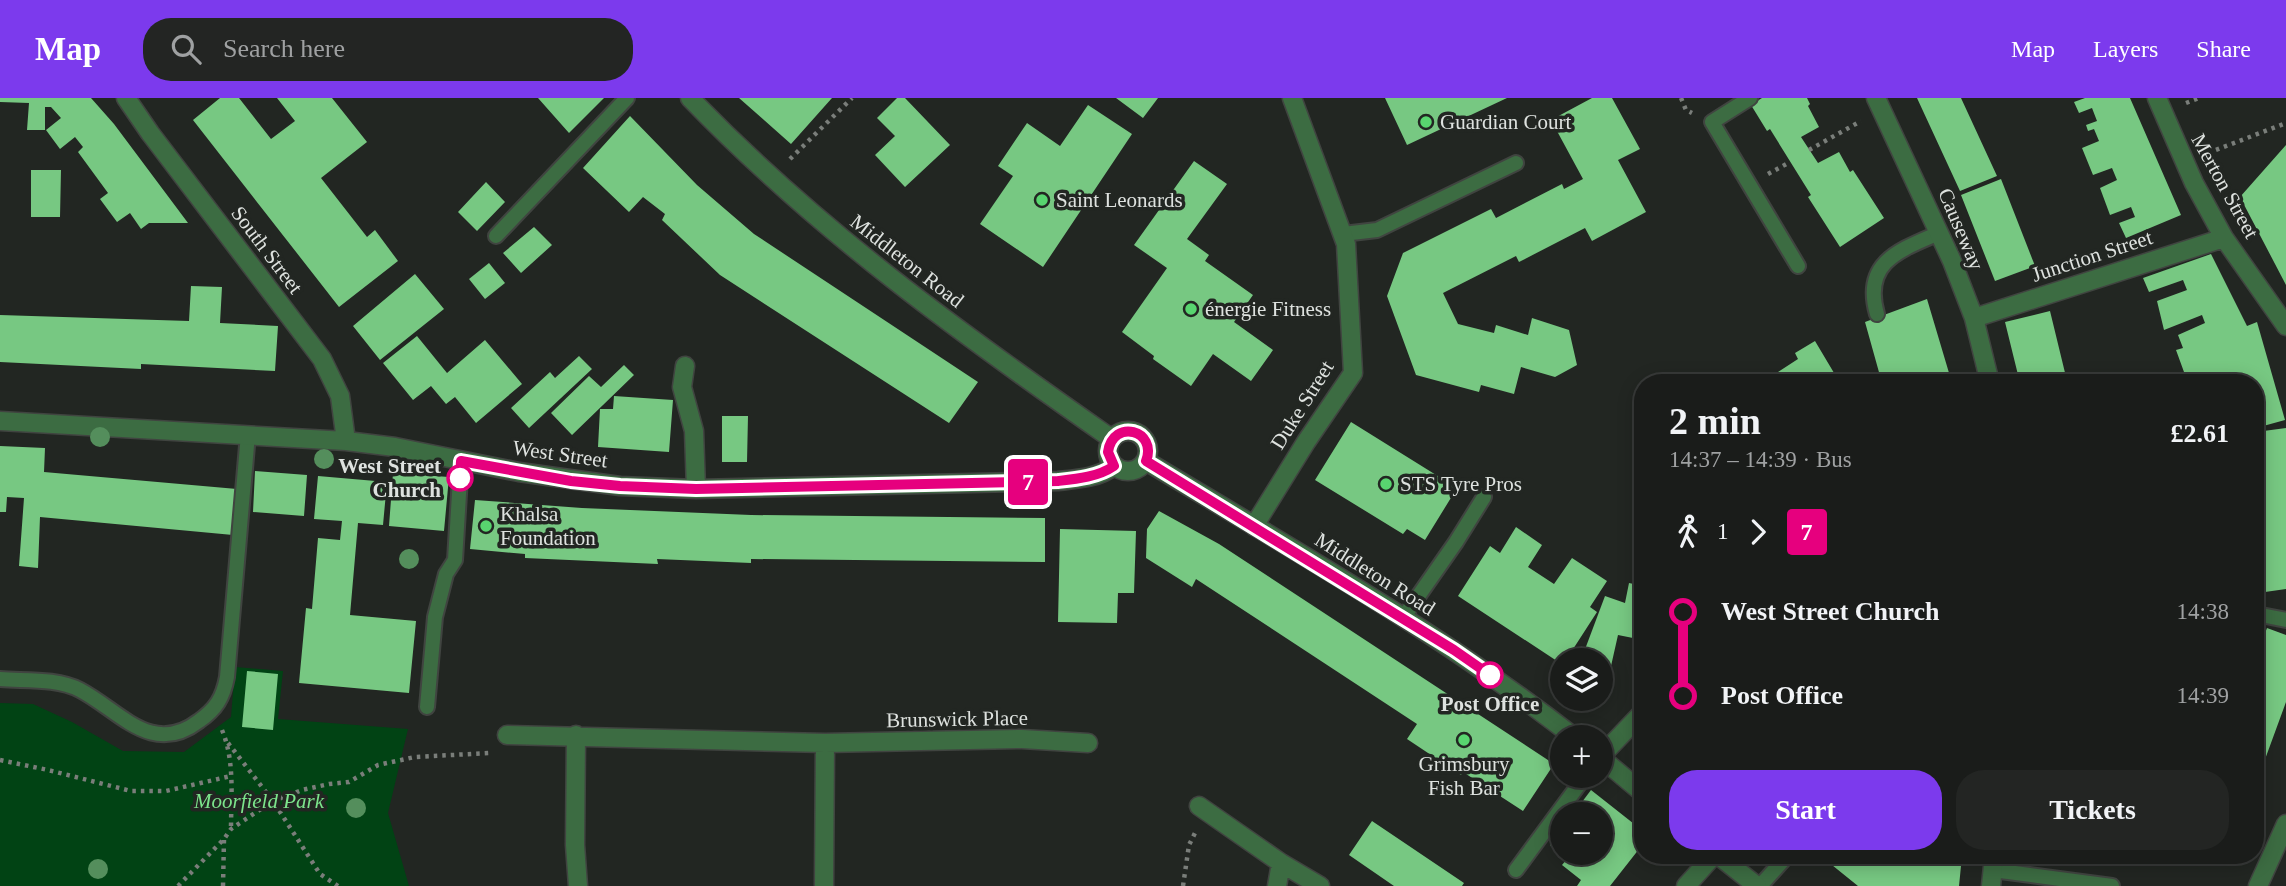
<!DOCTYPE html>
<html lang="en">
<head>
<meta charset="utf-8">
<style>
  body { margin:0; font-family:"Times New Roman",serif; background:#232523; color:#f1f3f6; height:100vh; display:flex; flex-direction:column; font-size:26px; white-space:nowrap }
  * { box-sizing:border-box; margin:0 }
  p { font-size:23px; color:#9fa1a2 }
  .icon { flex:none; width:38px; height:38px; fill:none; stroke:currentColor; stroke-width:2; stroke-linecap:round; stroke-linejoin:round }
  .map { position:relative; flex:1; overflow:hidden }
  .side { position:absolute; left:1634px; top:276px; width:630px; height:490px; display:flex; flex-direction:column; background:#1a1c1a; border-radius:28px; box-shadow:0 4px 18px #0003,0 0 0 2px #383a39 }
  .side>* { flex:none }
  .badge { padding:0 14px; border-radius:5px; font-size:24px; line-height:46px }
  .tools { position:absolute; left:1550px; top:550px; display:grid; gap:14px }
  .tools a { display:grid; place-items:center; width:63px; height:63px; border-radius:50%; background:#1a1c1a; box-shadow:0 4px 18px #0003,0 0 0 2px #383a39; font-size:35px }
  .map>.badge { position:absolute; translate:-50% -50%; box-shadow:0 0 0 4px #fff }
  .legs { display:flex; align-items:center; gap:10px; height:77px; padding:0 35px; font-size:23px }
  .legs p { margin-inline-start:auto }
  .summary { display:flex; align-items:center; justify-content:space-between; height:119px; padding:0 35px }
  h1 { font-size:38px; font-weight:700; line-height:52px }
  .button { display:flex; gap:14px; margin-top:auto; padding:14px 35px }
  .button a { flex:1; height:80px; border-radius:28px; background:#7c3aed; color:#fff; font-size:28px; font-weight:700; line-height:80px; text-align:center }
  .button a+a { background:#232523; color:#f1f3f6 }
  ul { padding:0 35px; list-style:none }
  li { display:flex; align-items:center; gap:24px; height:84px; font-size:26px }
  li i { display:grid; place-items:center; width:10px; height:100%; margin:0 9px; background:currentColor }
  li i::after { content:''; width:18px; height:18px; margin:-9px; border:5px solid; border-radius:50%; background:#1a1c1a }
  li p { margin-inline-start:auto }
  li:first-child i { background:linear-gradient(#0000 50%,currentColor 0) }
  li:last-child i { background:linear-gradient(currentColor 50%,#0000 0) }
  header { display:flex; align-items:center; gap:42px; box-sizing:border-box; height:98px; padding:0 35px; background:#7c3aed; color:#fff }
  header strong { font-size:33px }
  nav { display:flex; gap:38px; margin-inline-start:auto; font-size:24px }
  .search { width:490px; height:63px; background:#232523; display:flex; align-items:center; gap:18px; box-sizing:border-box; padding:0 24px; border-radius:28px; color:#9fa1a2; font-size:26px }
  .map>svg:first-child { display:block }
  .green { fill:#014314 }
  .building { fill:#77c882 }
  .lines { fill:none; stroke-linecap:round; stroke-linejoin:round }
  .service-casing { stroke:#404440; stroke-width:18 }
  .minor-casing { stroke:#404440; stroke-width:21 }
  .tertiary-casing { stroke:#404440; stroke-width:21 }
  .path { stroke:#7a7e7a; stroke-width:4.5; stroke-dasharray:3.5 5; stroke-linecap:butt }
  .service { stroke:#3c6c42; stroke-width:14 }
  .minor { stroke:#3c6c42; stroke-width:18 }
  .tertiary { stroke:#3c6c42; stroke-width:18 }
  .tree { fill:#548e5c }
  .line-1-casing { stroke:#fff; stroke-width:16 }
  .line-1 { stroke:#e6007e; stroke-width:10 }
  .poi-dot { fill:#58d56f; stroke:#222622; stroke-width:2.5 }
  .stop-1-dot { fill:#fff; stroke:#e6007e; stroke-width:3.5 }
  .labels { text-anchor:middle; stroke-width:7; stroke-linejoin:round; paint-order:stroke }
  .poi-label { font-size:21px; fill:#dee2df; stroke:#222622; text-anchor:start }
  .street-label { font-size:21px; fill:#dee2df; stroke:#222622 }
  .stop-label { font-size:21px; font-weight:bold; fill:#dee2df; stroke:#222622; text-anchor:end }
  .park-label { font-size:21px; font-style:italic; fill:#7ce48b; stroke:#222622 }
</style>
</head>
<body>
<header>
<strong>Map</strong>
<div class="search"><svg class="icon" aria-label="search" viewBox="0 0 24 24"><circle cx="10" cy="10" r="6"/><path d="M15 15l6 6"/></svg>Search here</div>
<nav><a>Map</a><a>Layers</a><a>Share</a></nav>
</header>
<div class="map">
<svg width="2286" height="788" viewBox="0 0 2286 788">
  <rect width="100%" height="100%" fill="#222622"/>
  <path class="green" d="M235,569L283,573L278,621L408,631L388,715L409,788H0V605L33,606L72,624L123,653L184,654L231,619Z"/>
  <path class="building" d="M0,0H91L114,26L188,125H149L141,131L130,115L117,124L100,101L108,95L78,54L83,49L75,39L60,51L46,32L61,20L51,9H45V32H27L29,5L0,4Z
    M220,0H239L271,41L295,23L277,0H332L367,44L321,80L367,139L375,132L398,163L339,209L193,22Z
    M538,0H604L569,35Z
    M739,0H832L791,46Z
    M897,0H905L950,47L905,89L875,57L895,38L877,20Z
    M1116,0H1158L1143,20Z
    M1385,0H1507L1407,47Z
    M1592,0H1612L1640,51L1618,62L1646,114L1592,143L1585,130L1519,164L1516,158L1443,195L1458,226L1494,235L1496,227L1528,237L1532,220L1569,232L1577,267L1555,279L1521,269L1514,296L1481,287L1479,294L1416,277L1387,198L1403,155L1491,111L1496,120L1562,86L1564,91L1583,81L1551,22Z
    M1762,0H1807L1810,6L1808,8L1819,29L1801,39L1818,65L1839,54L1850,74L1853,72L1884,120L1840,149L1808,99L1811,97L1770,31L1767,33L1751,7Z
    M1917,0H1961L1997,78L1960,93Z
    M2085,0H2130L2181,117L2126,140L2119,125L2135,119L2131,109L2110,117L2100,90L2117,82L2112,70L2093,77L2082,50L2099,43L2094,31L2088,33L2086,27L2097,23L2092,10L2079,15L2074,4Z
    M1088,7L1132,36L1043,169L980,126L1013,78L998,68L1027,25L1060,48Z
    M630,18L697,87L754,136L978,284L949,325L720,177L662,122L665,116L643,99L629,114L583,70Z
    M2286,47V187L2240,99Z
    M1194,63L1227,86L1187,141L1209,157L1205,163L1253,197L1234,224L1273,252L1251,283L1213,256L1191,288L1153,261L1154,258L1122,234L1167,170L1134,147Z
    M31,72H61L60,119H31Z
    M2001,81L2035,168L1995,183L1961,97Z
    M486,84L505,104L477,133L458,114Z
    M534,129L552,147L521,175L503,155Z
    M2211,156L2247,228L2257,224L2285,322L2256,330V285H2188L2176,252L2183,250L2178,237L2205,225L2202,217L2164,232L2157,203L2187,192L2183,182L2149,194L2143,180Z
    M489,165L505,185L485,201L469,181Z
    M415,176L444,211L380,262L353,228Z
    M191,188L222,189L220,225L278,228L275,273L141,266V271L0,264V217L189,223Z
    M1927,201L1952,285H1882L1865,224Z
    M2050,213L2067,283L2055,285H2020L2005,224Z
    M417,238L447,275L485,242L522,286L476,325L455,299L446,306L431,288L413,302L383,265Z
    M1815,243L1840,285H1771L1781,279L1778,274L1798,261L1795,255Z
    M579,258L592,271L529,330L511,310L550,274L555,280Z
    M624,267L634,277L572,337L551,315L589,278L601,289Z
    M614,298L673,302L669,354L598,349L600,311H613Z
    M722,318H748L747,364H722Z
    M1351,324L1457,390L1425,442L1407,431L1403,436L1315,382Z
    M2286,330V491L2265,494L2256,431V334Z
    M0,348L45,350L44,374L237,391L233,437L40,419L38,470L19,468L24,400L7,399L6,414H0Z
    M255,373L307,377L304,418L253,414Z
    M393,375L449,379L444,433L389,428Z
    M318,378L387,384L383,427L358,425L350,517L416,523L409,595L299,585L306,510L312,511L318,440L340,442L342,423L314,421Z
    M475,402L582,410L751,417L1045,420V464L751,461V465L657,461L658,466L525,460V456L470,451Z
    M1159,413L1219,446L1554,666L1523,713L1463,674L1461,677L1407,641L1417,626L1196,481L1192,489L1146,460L1147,431Z
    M1516,429L1542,447L1528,469L1554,486L1572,460L1607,483L1590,509L1597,514L1566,562H1563V567L1458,498L1490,448L1500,455Z
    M1060,431L1136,433L1134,495H1118L1117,525L1058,524Z
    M1629,485L1643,488V542L1618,537L1609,577L1601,573V562H1581L1605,498L1625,505Z
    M2267,530L2286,537V604L2256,686V540L2262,543Z
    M247,573L278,576L273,632L242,629Z
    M1591,692L1643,733V746L1610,788H1577L1581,782L1562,767L1567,761L1550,747L1563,729V754H1601V716H1573Z
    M1372,723L1464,785L1462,788H1394L1349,757Z
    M1828,758H1962L1959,788H1858L1827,763Z
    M2026,758H2069V763L2026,761Z"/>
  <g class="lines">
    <defs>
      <path id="service" d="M1750,0L1712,24L1798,168
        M1343,136L1377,132L1516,65
        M496,138L627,0
        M1877,216C1862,164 1900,152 1939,135
        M2256,516L2286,522
        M1403,520L1456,444L1484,399
        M0,581C25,583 57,580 80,592C120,613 152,659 199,623C216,611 223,600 227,579L248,336
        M427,609L435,519L446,476L455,462L461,363
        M1516,772L1586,677
        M1993,772L2112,788
        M1760,788L1787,758"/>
      <path id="minor" d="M126,0L150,35L322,261L340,298L346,343
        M1876,0L1952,163L1974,220L1990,285
        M2157,0L2194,85L2224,140L2286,228
        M1974,220L2224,140
        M685,268L682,289L694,333L696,391
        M0,323L346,343L395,349L519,374L620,388L696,391L1058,383C1077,381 1098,380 1114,368
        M1254,428L1306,344L1353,275L1346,146L1292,0
        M507,637L825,645L1022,641L1088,645
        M576,637L575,747L578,788
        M1601,658L1643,614
        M1199,708L1281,765L1320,788
        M824,788L825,645
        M1277,788L1281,765
        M1686,788L1713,758
        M1991,788L1994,758
        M2258,788L2286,726"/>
      <path id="tertiary" d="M690,0C817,132 963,237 1112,341
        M1108 353a20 20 0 1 1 40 0a20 20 0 1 1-40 0Z
        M1146,363C1291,450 1440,535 1574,639
        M1601,660L1643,695
        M1719,758L1757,788"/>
    </defs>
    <use href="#service" class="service-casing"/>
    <use href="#minor" class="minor-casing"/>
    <use href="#tertiary" class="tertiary-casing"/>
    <path class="path" d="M1681,0L1686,12L1692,15
      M2186,5L2199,0
      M1809,52L1861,23
      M2208,55L2286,25
      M790,61L852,0
      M1768,76L1790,64
      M222,632C235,663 231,699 231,731
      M228,645L273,703L320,776L338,788
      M0,662L48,672L131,693H166L231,678
      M178,788L224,741L231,731L273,703L302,692L329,686L349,684L378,667L415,659L489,655
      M223,788L224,741
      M1183,788L1189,747L1195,735"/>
    <use href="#service" class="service"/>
    <use href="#minor" class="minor"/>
    <use href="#tertiary" class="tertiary"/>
  </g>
  <g class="tree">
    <circle cx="100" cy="339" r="10"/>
    <circle cx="324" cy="361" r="10"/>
    <circle cx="409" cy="461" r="10"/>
    <circle cx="356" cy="710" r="10"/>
    <circle cx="98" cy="771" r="10"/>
  </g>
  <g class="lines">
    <defs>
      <path id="line-1" d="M460,380L461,363L571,383L620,388L696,391L1058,383C1077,381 1098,379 1114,368L1108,354C1113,320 1158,332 1146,363L1454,552L1490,577"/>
    </defs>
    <use href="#line-1" class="line-1-casing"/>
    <use href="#line-1" class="line-1"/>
  </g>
  <g class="poi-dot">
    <circle cx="1426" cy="24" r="7"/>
    <circle cx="1042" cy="102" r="7"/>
    <circle cx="1191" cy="211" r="7"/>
    <circle cx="1386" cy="386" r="7"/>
    <circle cx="486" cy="428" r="7"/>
    <circle cx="1464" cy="642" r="7"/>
  </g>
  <g class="stop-1-dot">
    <circle cx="460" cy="380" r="12"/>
    <circle cx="1490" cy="577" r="12"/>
  </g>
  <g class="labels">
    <g class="poi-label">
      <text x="1440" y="31">Guardian Court</text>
      <text x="1056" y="109">Saint Leonards</text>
      <text x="1205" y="218">énergie Fitness</text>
      <text x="1400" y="393">STS Tyre Pros</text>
      <text x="500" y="423">Khalsa<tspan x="500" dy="24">Foundation</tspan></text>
      <text x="1464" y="673" text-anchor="middle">Grimsbury<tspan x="1464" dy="24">Fish Bar</tspan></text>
    </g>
    <g class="street-label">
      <text transform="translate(2225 88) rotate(61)" y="7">Merton Street</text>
      <text transform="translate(1961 131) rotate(67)" y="7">Causeway</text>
      <text transform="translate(267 152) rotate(53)" y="7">South Street</text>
      <text transform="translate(2092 158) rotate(-18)" y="7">Junction Street</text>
      <text transform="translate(907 163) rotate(38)" y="7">Middleton Road</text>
      <text transform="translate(1302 307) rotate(-58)" y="7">Duke Street</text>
      <text transform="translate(560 356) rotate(8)" y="7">West Street</text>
      <text transform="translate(1375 476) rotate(32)" y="7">Middleton Road</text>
      <text transform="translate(957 621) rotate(-1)" y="7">Brunswick Place</text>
    </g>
    <g class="stop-label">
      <text x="441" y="375">West Street<tspan x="441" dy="24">Church</tspan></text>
      <text x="1490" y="613" text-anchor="middle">Post Office</text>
    </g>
    <g class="park-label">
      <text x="259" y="710">Moorfield Park</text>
    </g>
  </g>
</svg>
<div class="tools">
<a><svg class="icon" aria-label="layers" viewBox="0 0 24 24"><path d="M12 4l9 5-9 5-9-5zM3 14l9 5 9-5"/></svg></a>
<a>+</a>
<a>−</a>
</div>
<b class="badge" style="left:1028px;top:384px;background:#e6007e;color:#fff">7</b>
<section class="side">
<div class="summary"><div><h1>2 min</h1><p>14:37 – 14:39 · Bus</p></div><b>£2.61</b></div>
<div class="legs"><svg class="icon" aria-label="walk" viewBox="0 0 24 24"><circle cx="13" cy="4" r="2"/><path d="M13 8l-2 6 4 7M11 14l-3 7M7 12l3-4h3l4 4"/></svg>1<svg class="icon" aria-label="forward" viewBox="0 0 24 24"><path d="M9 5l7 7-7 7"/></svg><b class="badge" style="background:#e6007e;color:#fff">7</b></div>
<ul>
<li><i style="color:#e6007e"></i><b>West Street Church</b><p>14:38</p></li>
<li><i style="color:#e6007e"></i><b>Post Office</b><p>14:39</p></li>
</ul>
<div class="button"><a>Start</a><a>Tickets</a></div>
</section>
</div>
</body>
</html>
